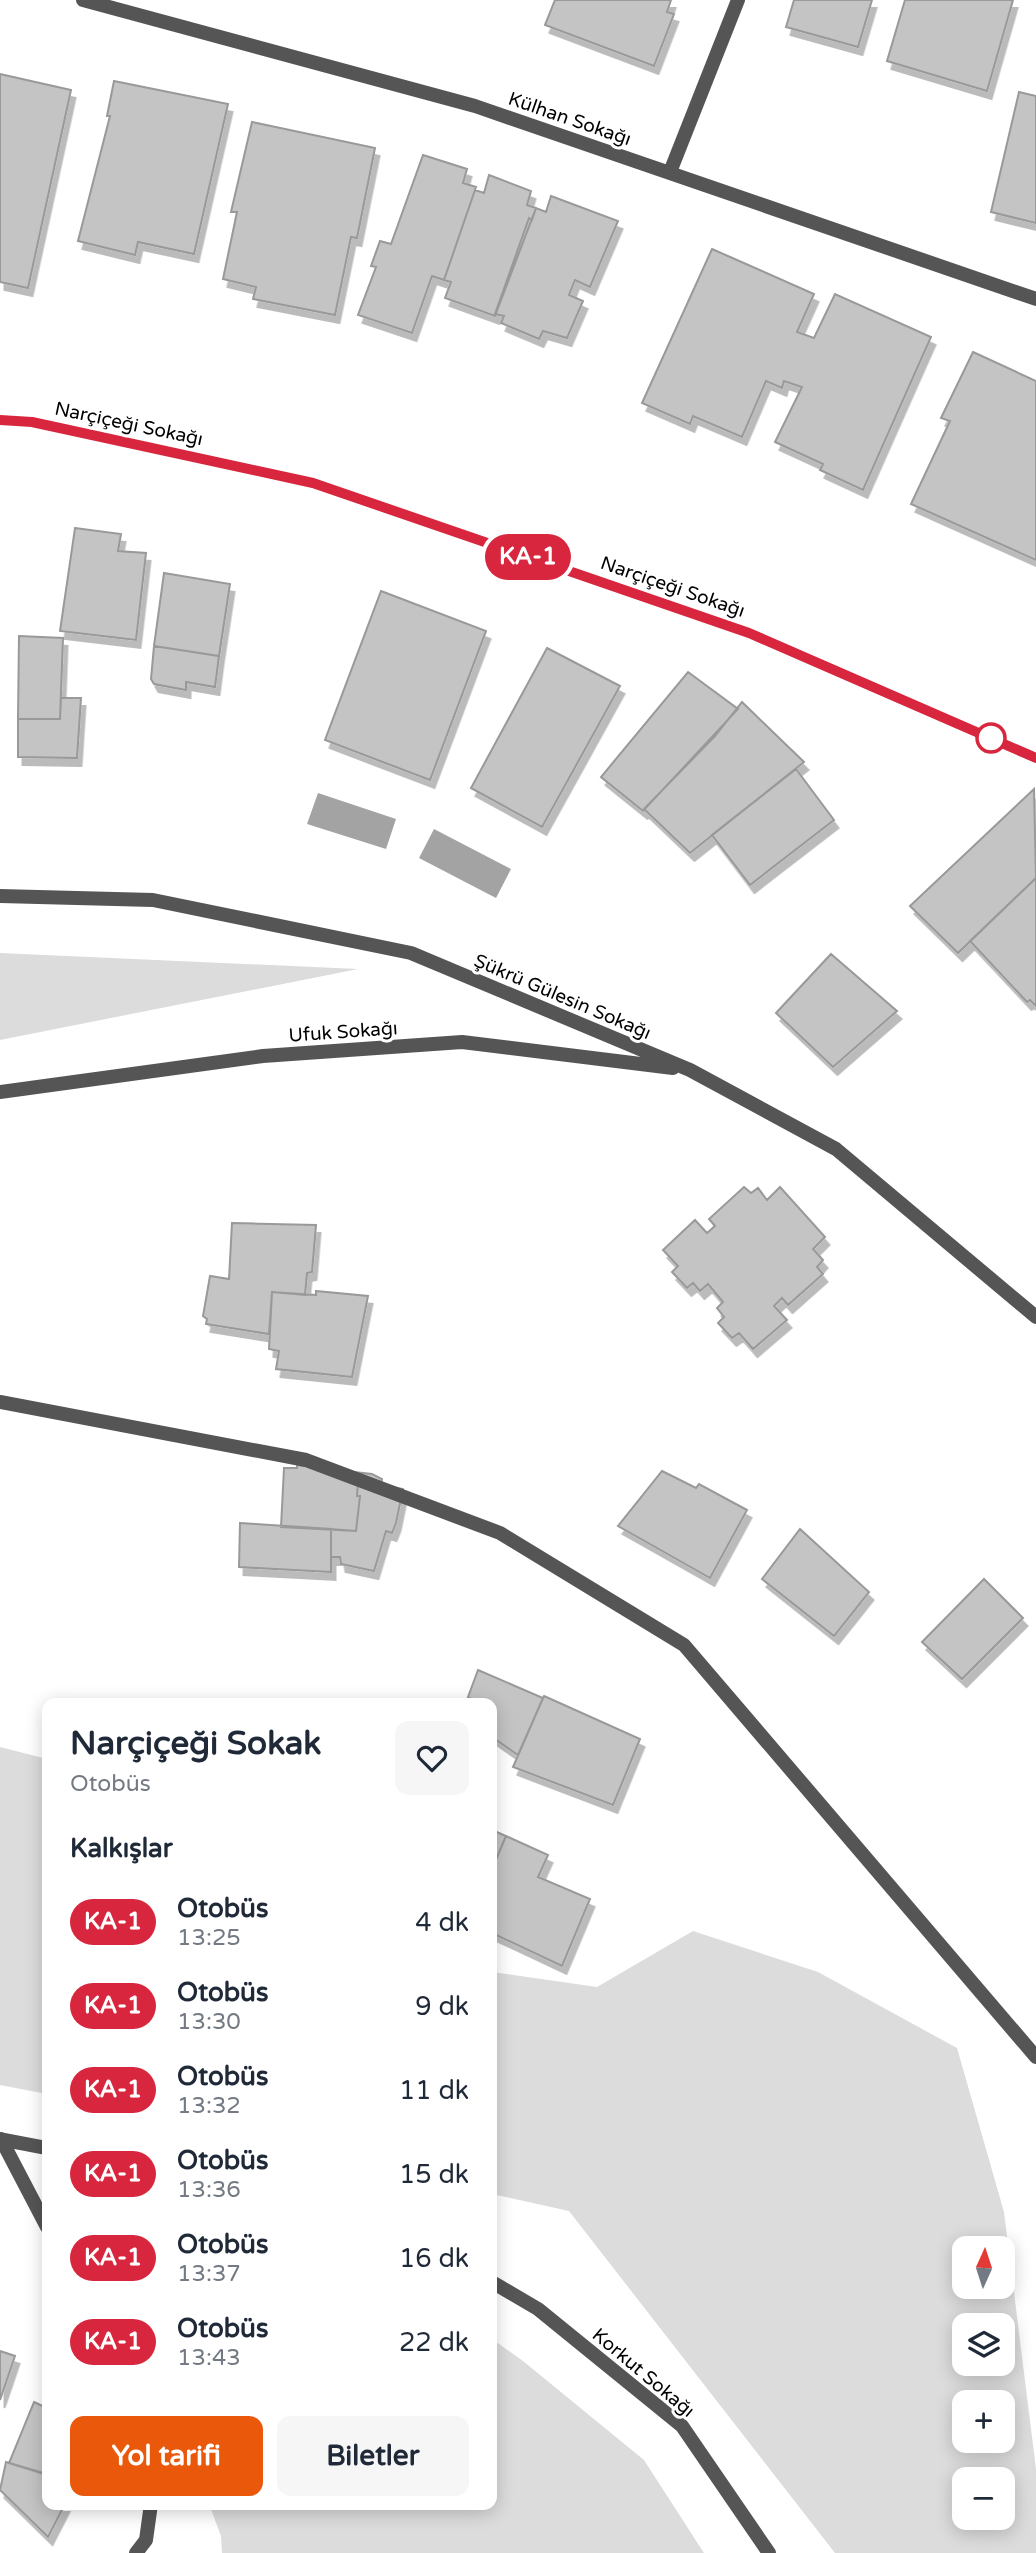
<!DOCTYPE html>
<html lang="tr">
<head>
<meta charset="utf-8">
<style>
  body { margin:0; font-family:"Varela Round",sans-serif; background:#f6f6f7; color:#1f2937; height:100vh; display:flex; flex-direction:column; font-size:26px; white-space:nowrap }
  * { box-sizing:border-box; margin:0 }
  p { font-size:23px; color:#747a83 }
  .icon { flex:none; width:38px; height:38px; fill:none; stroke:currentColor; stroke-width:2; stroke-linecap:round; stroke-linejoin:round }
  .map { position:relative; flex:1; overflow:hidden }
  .panel { position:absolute; left:42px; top:1698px; width:455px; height:812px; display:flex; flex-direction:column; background:#fff; border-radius:14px; box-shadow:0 4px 18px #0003 }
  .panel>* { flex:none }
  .badge { padding:0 14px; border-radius:23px; font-size:24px; line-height:46px }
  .needle { width:46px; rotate:3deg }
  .controls { position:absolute; left:952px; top:2236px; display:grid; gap:14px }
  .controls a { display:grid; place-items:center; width:63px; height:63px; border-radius:14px; background:#fff; box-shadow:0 4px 18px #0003; font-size:35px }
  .map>.badge { position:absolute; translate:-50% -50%; box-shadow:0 0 0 4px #fff }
  h2 { padding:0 28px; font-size:26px; line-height:63px }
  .round { display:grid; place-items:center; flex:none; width:74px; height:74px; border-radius:14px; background:#f6f6f7 }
  .head { display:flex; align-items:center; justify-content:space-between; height:119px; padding:0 28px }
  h1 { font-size:33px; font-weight:700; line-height:52px }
  .button { display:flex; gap:14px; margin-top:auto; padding:14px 28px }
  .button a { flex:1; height:80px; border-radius:14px; background:#ea580c; color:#fff; font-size:28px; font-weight:700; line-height:80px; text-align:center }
  .button a+a { background:#f6f6f7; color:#1f2937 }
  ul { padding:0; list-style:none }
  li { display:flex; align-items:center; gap:21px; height:84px; padding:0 28px }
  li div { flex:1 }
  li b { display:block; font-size:26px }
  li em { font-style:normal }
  li .badge { min-width:77px; font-weight:700; text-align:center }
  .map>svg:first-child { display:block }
  .green { fill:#dcdcdc; fill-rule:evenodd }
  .water { fill:#a3a3a3 }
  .building { fill:#c4c4c4; stroke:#999; stroke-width:2; filter:url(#shadow) }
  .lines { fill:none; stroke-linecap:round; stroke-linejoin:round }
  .minor { stroke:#555; stroke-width:14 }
  .line-casing { stroke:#fff; stroke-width:16 }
  .line { stroke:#d7263d; stroke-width:10 }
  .stop-dot { fill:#fff; stroke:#d7263d; stroke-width:3.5 }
  .labels { text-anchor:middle; stroke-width:6; stroke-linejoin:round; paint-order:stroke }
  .street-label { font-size:19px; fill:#000; stroke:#fff }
</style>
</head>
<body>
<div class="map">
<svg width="1036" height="2553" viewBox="0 0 1036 2553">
  <defs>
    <filter id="shadow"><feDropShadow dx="4.5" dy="8" stdDeviation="0" flood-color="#0004"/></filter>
  </defs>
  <rect width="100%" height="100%" fill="#fff"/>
  <path class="green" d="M0,953L358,969L0,1040Z
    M0,1747L47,1759V2094L0,2085Z
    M693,1931L818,1972L957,2048L1004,2212L1036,2469V2553H835L569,2211L492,2194V1972L597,1987ZM964,2249H1003V2287H964ZM964,2326H1003V2364H964ZM964,2403H1003V2441H964ZM964,2480H1003V2518H964Z
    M492,2339L523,2361L644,2460L704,2553H222L221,2536L209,2504H492Z"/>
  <path class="water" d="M318,793L396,819L386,849L307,824Z
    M434,829L511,869L496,898L419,858Z"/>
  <path class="building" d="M555,0H671L667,12L674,14L654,66L545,25Z
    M794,0H872L858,47L786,27Z
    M905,0H1013L987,91L887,61Z
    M0,74L71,90L28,288L0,282Z
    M114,81L228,104L194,254L138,242L135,255L78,241L110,116H107Z
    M1019,92L1036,96V223L991,212Z
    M252,122L375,148L357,238L351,237L335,315L253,299L256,287L223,279L237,212H231Z
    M423,155L467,169L463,183L476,187L444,280L432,276L412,333L358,315L376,267L371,266L380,241L391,244Z
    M489,175L531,191L527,205L536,208L495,316L445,298L451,282L444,280L475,190L484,193Z
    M551,196L618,221L590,287L575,280L569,295L583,301L567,338L543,331L539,339L501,323L504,316L495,314L529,218L532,220L536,208L546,212Z
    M712,249L814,294L797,332L814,338L835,294L931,337L863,490L820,470L823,464L775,442L802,387L784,381L782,388L766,381L742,437L693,416L690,424L642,403Z
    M973,352L1036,381V560L911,504L950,421L941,418Z
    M75,528L121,534L118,551L146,553L136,640L60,631Z
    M164,573L230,584L219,656L154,646Z
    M381,591L486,631L430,780L325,740Z
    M19,636L63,638L60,719H18Z
    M154,646L219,656L215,687L186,682V690L154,684L151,679Z
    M547,648L620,686L542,827L471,788Z
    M688,672L738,709L643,811L601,777Z
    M61,698H81L77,758L18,757V719H60Z
    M742,702L804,762L690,853L644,809L715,736Z
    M796,769L834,820L750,885L712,835Z
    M1034,789L1036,878L958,953L910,906Z
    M1036,878V1006L1030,1000L1027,1002L970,941Z
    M831,954L897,1011L833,1067L776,1013Z
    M744,1187L751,1193L758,1188L767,1200L780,1187L825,1237L813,1249L823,1260L817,1267L823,1274L788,1305L782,1298L774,1306L787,1320L753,1349L739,1333L732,1338L718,1323L724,1317L717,1308L723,1302L708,1284L700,1291L693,1283L687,1288L672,1272L678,1266L663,1250L695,1220L707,1233L715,1226L709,1219Z
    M232,1223L316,1225L312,1272L307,1273L305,1295L272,1292L269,1334L206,1324L207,1319L203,1316L210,1276L229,1279Z
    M316,1291L368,1296L352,1377L276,1369L279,1351L269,1349L272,1292L316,1295Z
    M297,1465L354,1472L358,1482L357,1496H360L356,1531L281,1527L284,1468H297Z
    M662,1471L696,1488L699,1484L747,1510L710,1578L618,1526Z
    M354,1472L372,1474L382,1479L381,1485L403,1489L396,1523L392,1533L386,1531L374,1571L341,1564L340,1557H331V1529L356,1531L360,1496H357L358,1482Z
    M240,1523L331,1529V1572L239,1567Z
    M800,1529L869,1592L834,1636L762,1579Z
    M984,1579L1023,1618L962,1679L922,1642Z
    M478,1670L543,1698L518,1755L492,1737V1720L495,1712L492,1710V1703H478L468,1697Z
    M544,1696L640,1739L613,1805L513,1767Z
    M492,1830L506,1836L492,1869Z
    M506,1836L548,1855L538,1877L590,1899L562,1966L492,1933V1869Z
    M0,2351L15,2356L0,2400Z
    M34,2402L47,2408V2475L9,2463Z
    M6,2462L47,2474V2504H65L48,2537L0,2490Z"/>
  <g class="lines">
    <path class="minor" d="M83,0L475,106L1036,299
      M670,172L738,0
      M0,420L31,422L313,483L749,633L1036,758
      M0,896L153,900L411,953L690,1070L836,1149L1036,1317
      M0,1092L263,1056L462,1042L673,1068
      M0,1402L306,1460L500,1533L684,1645L1036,2057
      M0,2139L47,2148
      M1,2139L47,2227
      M492,2282L538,2309L682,2426L769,2553
      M136,2553L146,2540L151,2504"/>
  </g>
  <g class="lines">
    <defs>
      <path id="line" d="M0,420L32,422L313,483L749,633L1036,758"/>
    </defs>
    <use href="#line" class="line-casing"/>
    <use href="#line" class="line"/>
  </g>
  <circle class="stop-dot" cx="991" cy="738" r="14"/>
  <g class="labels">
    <g class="street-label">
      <text transform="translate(570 118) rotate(19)" y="7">Külhan Sokağı</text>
      <text transform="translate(129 423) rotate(12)" y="7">Narçiçeği Sokağı</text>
      <text transform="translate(673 586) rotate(19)" y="7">Narçiçeği Sokağı</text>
      <text transform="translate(563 996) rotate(23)" y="7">Şükrü Gülesin Sokağı</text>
      <text transform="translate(343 1031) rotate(-4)" y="7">Ufuk Sokağı</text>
      <text transform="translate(644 2372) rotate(40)" y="7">Korkut Sokağı</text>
    </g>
  </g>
</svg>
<div class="controls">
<a><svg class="needle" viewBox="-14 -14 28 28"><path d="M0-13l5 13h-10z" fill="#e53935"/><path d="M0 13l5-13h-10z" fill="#747a83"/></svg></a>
<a><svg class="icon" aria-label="layers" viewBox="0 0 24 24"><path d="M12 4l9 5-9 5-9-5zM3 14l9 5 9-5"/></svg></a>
<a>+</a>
<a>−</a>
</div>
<b class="badge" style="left:528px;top:557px;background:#d7263d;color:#fff">KA-1</b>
<section class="panel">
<div class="head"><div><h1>Narçiçeği Sokak</h1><p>Otobüs</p></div><a class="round"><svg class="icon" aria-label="heart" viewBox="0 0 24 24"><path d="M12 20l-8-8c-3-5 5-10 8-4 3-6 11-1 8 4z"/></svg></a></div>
<h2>Kalkışlar</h2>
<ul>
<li><span class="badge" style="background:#d7263d;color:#fff">KA-1</span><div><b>Otobüs</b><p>13:25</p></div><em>4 dk</em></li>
<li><span class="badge" style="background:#d7263d;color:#fff">KA-1</span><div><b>Otobüs</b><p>13:30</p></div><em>9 dk</em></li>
<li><span class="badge" style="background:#d7263d;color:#fff">KA-1</span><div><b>Otobüs</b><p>13:32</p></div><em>11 dk</em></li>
<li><span class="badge" style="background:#d7263d;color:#fff">KA-1</span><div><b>Otobüs</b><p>13:36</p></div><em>15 dk</em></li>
<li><span class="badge" style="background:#d7263d;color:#fff">KA-1</span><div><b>Otobüs</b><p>13:37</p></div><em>16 dk</em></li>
<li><span class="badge" style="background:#d7263d;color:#fff">KA-1</span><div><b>Otobüs</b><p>13:43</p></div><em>22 dk</em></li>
</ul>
<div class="button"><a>Yol tarifi</a><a>Biletler</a></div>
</section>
</div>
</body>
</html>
